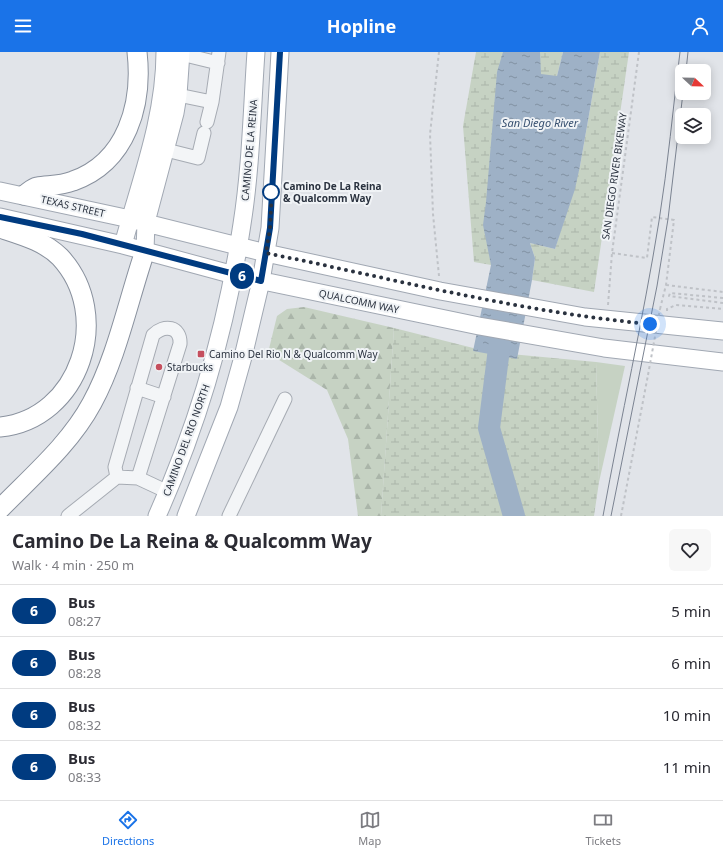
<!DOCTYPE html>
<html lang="en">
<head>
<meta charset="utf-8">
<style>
  body { margin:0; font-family:"Noto Sans",sans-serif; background:#f7f7f7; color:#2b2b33; height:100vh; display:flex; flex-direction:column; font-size:15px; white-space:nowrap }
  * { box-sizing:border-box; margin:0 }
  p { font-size:13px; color:#7c7c81 }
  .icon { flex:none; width:22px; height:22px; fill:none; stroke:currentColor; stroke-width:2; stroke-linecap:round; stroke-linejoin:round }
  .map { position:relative; height:464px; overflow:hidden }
  .drawer { display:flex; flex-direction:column; background:#fff; flex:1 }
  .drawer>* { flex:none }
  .badge { padding:0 8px; border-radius:13px; font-size:14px; line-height:26px }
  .needle { width:26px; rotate:112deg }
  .controls { position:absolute; left:675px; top:12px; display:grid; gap:8px }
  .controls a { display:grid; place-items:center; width:36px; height:36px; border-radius:6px; background:#fff; box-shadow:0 2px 10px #0003; font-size:20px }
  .you { position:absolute; width:20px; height:20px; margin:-10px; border:3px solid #fff; border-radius:50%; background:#1a73e8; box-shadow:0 0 0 6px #1a73e833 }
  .map>.badge { position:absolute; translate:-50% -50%; box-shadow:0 0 0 2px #fff }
  .round { display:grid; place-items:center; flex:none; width:42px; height:42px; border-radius:6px; background:#f7f7f7 }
  .overview { display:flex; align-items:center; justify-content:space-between; height:68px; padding:0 12px }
  h1 { font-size:19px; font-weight:700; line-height:30px }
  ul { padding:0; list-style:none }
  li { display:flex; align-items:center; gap:12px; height:52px; padding:0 12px; border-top:1px solid #e1e1e2 }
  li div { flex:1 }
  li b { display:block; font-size:15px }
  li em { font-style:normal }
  li .badge { min-width:44px; font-weight:700; text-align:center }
  header { display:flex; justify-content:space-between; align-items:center; height:52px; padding:0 12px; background:#1a73e8; color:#fff; font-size:18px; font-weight:700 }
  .menu { display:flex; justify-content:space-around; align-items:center; height:56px; border-top:1px solid #e1e1e2; background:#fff; font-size:11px; color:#7c7c81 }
  .menu a { display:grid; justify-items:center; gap:2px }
  .menu .current { color:#1a73e8 }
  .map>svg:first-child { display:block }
  .green { fill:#c6d2c3 }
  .forest { fill:url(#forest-firs) }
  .wetland { fill:url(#wetland-marsh) }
  .water { fill:url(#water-ripples) }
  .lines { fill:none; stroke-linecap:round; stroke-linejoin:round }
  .river { stroke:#9eb1c6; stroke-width:22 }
  .minor-casing { stroke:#a6abb3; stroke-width:15 }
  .major-casing { stroke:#a1a8b3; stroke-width:19 }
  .highway-casing { stroke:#89919e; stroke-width:21 }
  .path { stroke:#bfc2c7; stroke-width:2; stroke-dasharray:3 3; stroke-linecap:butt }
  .minor { stroke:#f3f5f7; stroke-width:13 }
  .major { stroke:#fff; stroke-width:17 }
  .highway { stroke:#fff; stroke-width:19 }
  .tram { stroke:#7b8391; stroke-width:1 }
  .path-bridge { stroke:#bfc2c7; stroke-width:2; stroke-dasharray:3 3; stroke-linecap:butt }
  .line-casing { stroke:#fff; stroke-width:9 }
  .line { stroke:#003b80; stroke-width:6 }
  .walk { stroke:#2a323f; stroke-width:4; stroke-dasharray:0 7.2 }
  .stop-dot { fill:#fff; stroke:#003b80; stroke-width:2 }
  .poi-dot { fill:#c54f5e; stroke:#f0f3f6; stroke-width:1.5 }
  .labels { text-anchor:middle; stroke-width:4; stroke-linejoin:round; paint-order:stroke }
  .street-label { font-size:10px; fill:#2a323f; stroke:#f0f3f6 }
  .stop-label { font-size:10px; font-weight:bold; fill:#2a323f; stroke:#f0f3f6; text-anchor:start }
  .poi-label { font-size:10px; fill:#2a323f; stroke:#f0f3f6; text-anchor:start }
  .water-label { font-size:11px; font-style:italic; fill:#375070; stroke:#f0f3f6 }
</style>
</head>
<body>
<header><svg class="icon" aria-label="menu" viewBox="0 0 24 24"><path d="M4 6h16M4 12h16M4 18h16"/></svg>Hopline<svg class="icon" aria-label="person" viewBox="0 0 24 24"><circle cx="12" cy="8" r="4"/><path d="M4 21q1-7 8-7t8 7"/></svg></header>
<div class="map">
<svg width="723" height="464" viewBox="0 0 723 464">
  <defs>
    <pattern id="forest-firs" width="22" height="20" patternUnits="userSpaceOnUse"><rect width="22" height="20" fill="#c6d2c3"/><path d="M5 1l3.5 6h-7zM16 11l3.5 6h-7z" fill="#aab5a9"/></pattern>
    <pattern id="wetland-marsh" width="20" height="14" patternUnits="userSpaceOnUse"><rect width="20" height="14" fill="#c6d2c3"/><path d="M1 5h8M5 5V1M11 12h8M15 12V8" fill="none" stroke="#aab5a9"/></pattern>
    <pattern id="water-ripples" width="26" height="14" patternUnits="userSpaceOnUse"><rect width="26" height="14" fill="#9eb1c6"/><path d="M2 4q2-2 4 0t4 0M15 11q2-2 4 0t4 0" fill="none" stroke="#8191a2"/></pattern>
  </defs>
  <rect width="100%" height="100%" fill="#e1e4e9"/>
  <path class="green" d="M596,310L625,314L599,430Z"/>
  <path class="forest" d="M304,255L394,276L381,464H358L348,387L327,338L268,301L277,264L287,257Z"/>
  <path class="wetland" d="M476,0H563L557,24L491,213L474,210L463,74Z
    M600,0H629L594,240L532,228L535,206L530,191L555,197L580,114Z
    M394,276L489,300L596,310L599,430L594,464H381Z"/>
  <path class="water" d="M503,0H540L541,22L557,24L563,0H600L580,114L575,137L555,197L530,191L535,206L532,228L517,307L473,299L491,213L483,173L486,150L497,20Z"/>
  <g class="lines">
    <path class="river" d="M502,273L489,376L514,464"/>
    <defs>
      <path id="minor" d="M181,2L218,11
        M178,43L212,50
        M207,70L212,50L219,0
        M166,98L198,106L204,81
        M137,336L164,345
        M117,425L115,415L153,283C164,272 181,274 180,292L138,426
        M68,464L117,425L138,426L168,440
        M229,464L285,347"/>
      <path id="major" d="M0,139L130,167L266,201L440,239L585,265L723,279
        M0,165L123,193L234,223L479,274L604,296L723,310
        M123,193C140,130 165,66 165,0
        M145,199L146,170L175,61L178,43L181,0
        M157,464C199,371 227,272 242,172C251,115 252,57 256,0
        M186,464L229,355L243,305L261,229L270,176L280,0"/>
      <path id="highway" d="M24,143C28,141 32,136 37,135C49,133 60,134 73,129C127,110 143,52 137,0
        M0,176C21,183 44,189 60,205C114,263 80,367 0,375
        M0,457C32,424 70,392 92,351C117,305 128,249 145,199"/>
    </defs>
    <use href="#minor" class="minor-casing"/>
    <use href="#major" class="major-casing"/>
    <use href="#highway" class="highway-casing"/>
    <path class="path" d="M439,0L430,82L433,162L439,224
      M612,201L647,206L652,165L674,168L666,233L660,257
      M666,233L723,240
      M723,246L670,241L669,244L723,251
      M608,253L612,201L639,0
      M667,259V257L676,253L723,257
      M621,464L648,323"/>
    <use href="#minor" class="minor"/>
    <use href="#major" class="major"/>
    <use href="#highway" class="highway"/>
    <path class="tram" d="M686,19L688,0
      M603,464C621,365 643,268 659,169C668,113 673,56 680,0
      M611,464L657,234L668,167L683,41"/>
    <path class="path-bridge" d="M648,323L660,257"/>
  </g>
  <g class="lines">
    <defs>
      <path id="line" d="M0,165L82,182L261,229L270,176L280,0"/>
    </defs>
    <use href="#line" class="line-casing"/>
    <use href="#line" class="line"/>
    <path class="walk" d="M271,140L272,136L270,176L266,201C394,227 520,260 650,272"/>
  </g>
  <circle class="stop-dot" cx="271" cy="140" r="8"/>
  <g class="poi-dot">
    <rect x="197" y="298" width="8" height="8" rx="2"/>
    <circle cx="159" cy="315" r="4"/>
  </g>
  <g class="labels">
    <g class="street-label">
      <text transform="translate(249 98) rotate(-85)" y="4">CAMINO DE LA REINA</text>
      <text transform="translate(614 124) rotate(-82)" y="4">SAN DIEGO RIVER BIKEWAY</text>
      <text transform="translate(73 154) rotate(13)" y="4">TEXAS STREET</text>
      <text transform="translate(359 249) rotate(12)" y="4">QUALCOMM WAY</text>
      <text transform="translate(186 388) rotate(-70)" y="4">CAMINO DEL RIO NORTH</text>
    </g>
    <g class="stop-label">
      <text x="283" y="138">Camino De La Reina<tspan x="283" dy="12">&amp; Qualcomm Way</tspan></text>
    </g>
    <g class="poi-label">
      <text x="209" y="306">Camino Del Rio N &amp; Qualcomm Way</text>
      <text x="167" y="319">Starbucks</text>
    </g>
    <g class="water-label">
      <text x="540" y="75">San Diego River</text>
    </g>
  </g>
</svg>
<div class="controls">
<a><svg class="needle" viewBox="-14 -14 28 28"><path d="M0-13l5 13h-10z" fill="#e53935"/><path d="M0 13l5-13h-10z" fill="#7c7c81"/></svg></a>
<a><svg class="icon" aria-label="layers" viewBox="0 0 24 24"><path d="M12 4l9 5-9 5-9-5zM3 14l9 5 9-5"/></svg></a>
</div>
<div class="you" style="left:650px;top:272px"></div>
<b class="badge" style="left:242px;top:224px;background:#003b80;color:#fff">6</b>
</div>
<section class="drawer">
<div class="overview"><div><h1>Camino De La Reina &amp; Qualcomm Way</h1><p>Walk · 4 min · 250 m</p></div><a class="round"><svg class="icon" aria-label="heart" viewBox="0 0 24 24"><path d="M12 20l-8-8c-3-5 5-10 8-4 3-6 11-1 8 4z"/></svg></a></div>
<ul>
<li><span class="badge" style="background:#003b80;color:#fff">6</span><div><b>Bus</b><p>08:27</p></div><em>5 min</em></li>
<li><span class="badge" style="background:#003b80;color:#fff">6</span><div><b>Bus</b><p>08:28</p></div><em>6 min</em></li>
<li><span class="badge" style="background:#003b80;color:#fff">6</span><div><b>Bus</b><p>08:32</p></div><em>10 min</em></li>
<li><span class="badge" style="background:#003b80;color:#fff">6</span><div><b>Bus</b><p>08:33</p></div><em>11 min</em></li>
</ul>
</section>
<nav class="menu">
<a class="current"><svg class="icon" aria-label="directions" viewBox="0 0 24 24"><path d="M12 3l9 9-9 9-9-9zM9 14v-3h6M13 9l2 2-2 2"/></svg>Directions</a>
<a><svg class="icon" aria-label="map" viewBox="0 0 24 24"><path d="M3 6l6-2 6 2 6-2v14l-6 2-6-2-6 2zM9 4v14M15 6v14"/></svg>Map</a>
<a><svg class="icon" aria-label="tickets" viewBox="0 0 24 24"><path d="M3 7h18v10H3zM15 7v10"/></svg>Tickets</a>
</nav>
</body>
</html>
